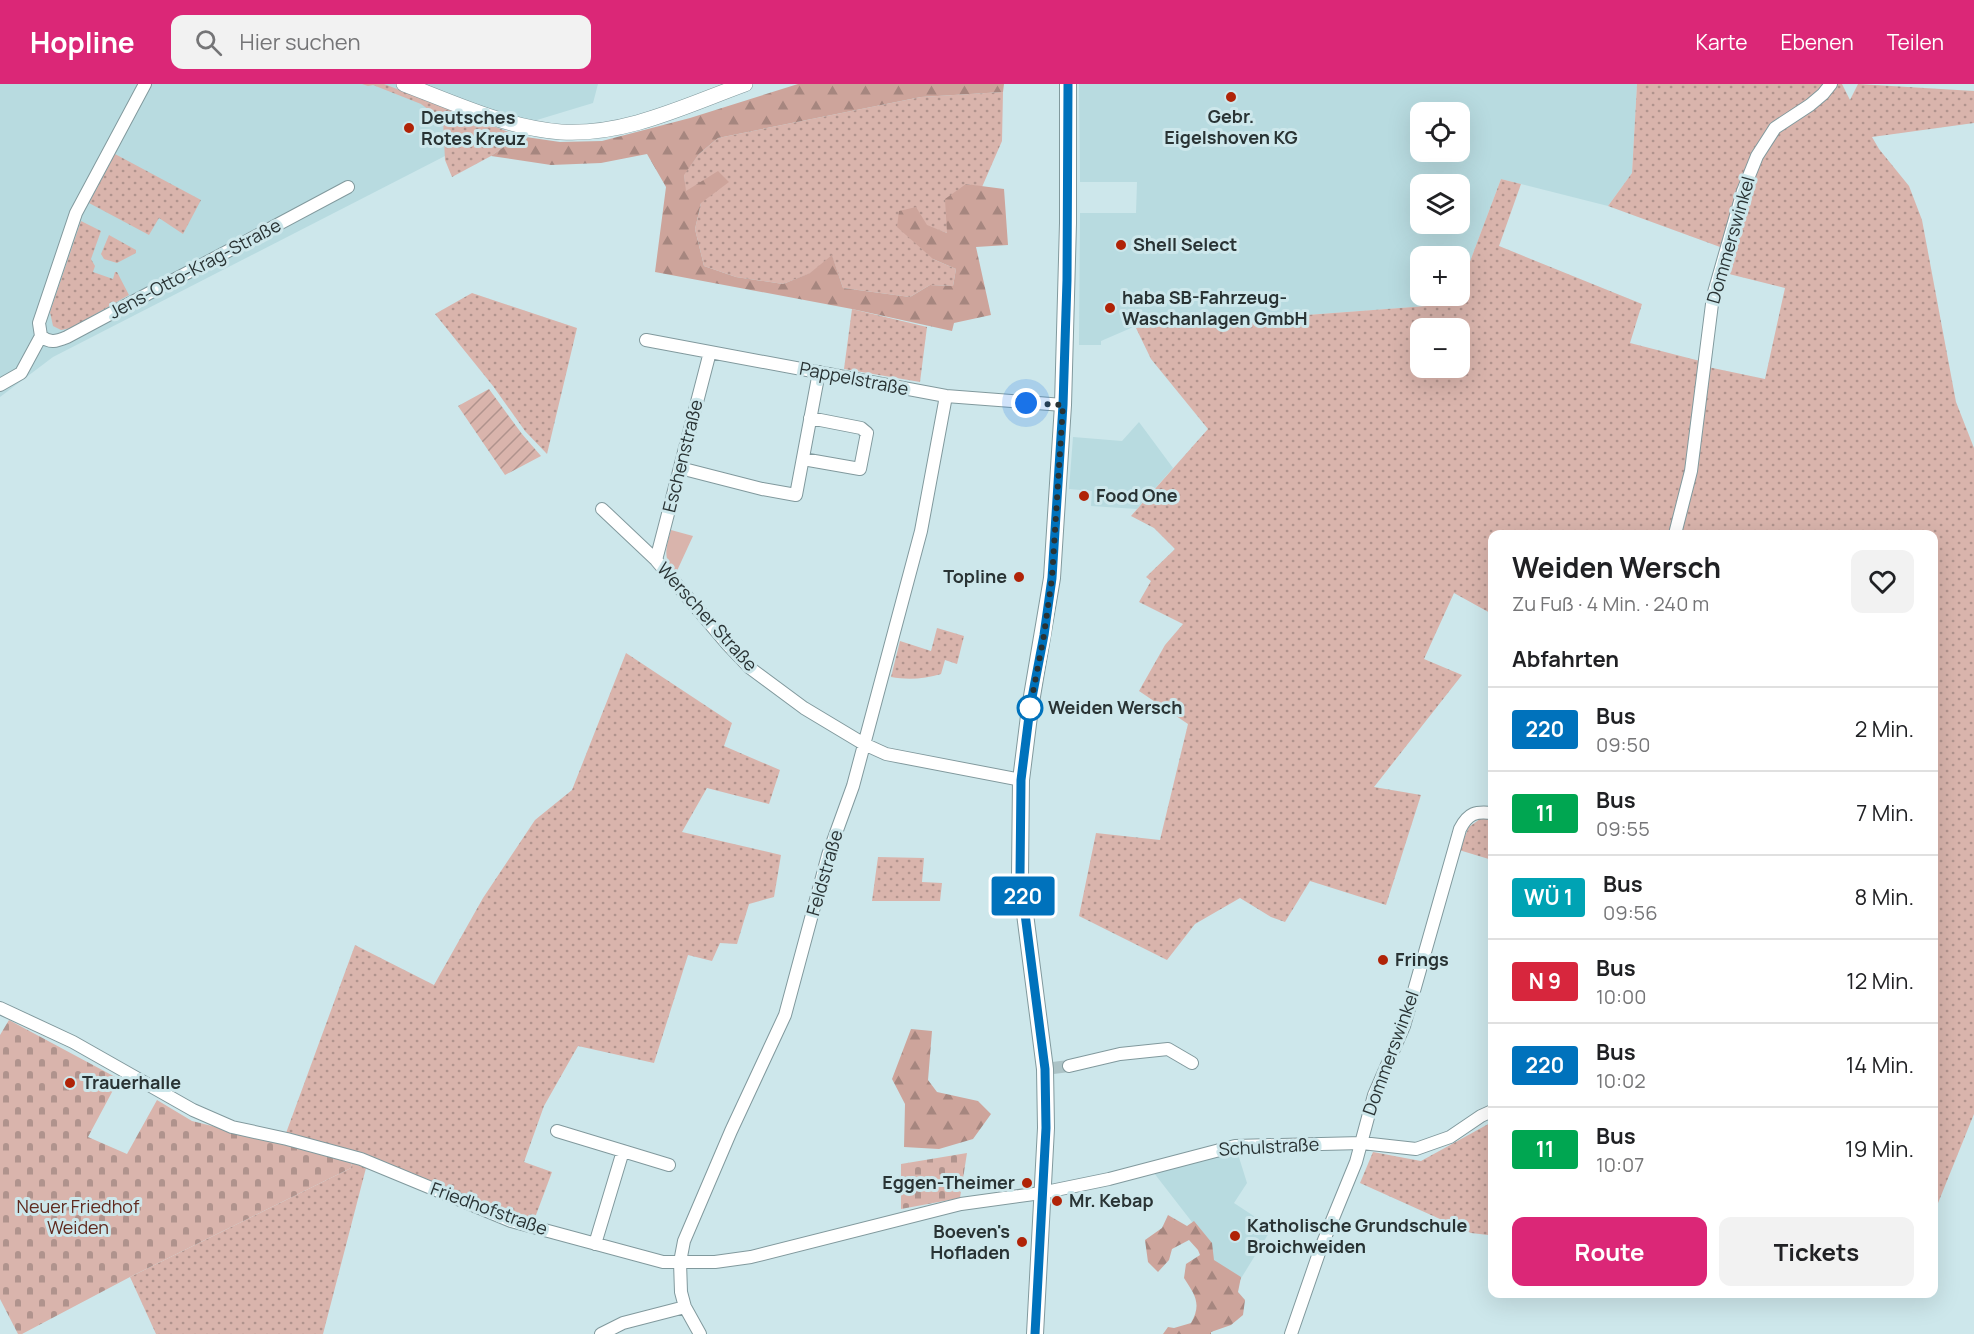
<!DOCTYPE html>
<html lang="de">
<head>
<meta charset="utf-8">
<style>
  body { margin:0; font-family:Manrope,sans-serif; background:#f2f2f2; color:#202124; height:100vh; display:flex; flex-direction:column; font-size:22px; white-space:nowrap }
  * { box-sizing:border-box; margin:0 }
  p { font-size:20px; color:#757577 }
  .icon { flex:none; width:33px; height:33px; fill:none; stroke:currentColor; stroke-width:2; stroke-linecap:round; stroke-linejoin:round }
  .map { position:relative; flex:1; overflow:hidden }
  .drawer { position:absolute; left:1488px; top:446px; width:450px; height:768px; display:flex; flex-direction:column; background:#fff; border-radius:12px; box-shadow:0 6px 24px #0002 }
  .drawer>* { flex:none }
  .badge { padding:0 12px; border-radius:4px; font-size:21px; line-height:39px }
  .controls { position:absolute; left:1410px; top:18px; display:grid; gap:12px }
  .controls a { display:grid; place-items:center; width:60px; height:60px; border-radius:12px; background:#fff; box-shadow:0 6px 24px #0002; font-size:30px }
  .you { position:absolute; width:30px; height:30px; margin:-15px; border:4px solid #fff; border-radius:50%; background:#1a73e8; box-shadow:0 0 0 9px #1a73e833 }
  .map>.badge { position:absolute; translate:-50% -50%; box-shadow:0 0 0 3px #fff }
  h2 { padding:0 24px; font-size:22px; line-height:54px }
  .round { display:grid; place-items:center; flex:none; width:63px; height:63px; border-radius:12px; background:#f2f2f2 }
  .headline { display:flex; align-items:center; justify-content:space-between; height:102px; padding:0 24px }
  h1 { font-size:28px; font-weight:700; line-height:45px }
  .button { display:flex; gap:12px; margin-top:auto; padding:12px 24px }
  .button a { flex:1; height:69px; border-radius:12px; background:#db2777; color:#fff; font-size:24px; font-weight:700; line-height:69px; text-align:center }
  .button a+a { background:#f2f2f2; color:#202124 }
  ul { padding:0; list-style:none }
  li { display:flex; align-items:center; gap:18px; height:84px; padding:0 24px; border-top:2px solid #e0e0e0 }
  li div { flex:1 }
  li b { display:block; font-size:22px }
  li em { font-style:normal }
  li .badge { min-width:66px; font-weight:700; text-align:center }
  header { display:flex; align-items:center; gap:36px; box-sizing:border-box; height:84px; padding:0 30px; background:#db2777; color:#fff }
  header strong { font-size:28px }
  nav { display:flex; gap:33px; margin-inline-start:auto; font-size:21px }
  .search { width:420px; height:54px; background:#f2f2f2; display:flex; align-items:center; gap:15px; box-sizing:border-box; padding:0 21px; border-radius:12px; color:#757577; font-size:22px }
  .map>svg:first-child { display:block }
  .built { fill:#b8dbe0; fill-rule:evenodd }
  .grass { fill:url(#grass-dots); fill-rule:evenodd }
  .forest { fill:url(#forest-firs) }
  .cemetery { fill:url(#cemetery-stones) }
  .park { fill:#d9b4ac }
  .garden { fill:url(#garden-furrows) }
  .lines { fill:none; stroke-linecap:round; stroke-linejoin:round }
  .minor-tunnel { stroke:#acc3c6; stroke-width:12; stroke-dasharray:12 6; stroke-linecap:butt }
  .minor-casing { stroke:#81999d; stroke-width:14 }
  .tertiary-casing { stroke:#81999d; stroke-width:16 }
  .secondary-casing { stroke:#81999d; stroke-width:18 }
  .minor { stroke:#fff; stroke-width:12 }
  .tertiary { stroke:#fff; stroke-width:15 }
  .secondary { stroke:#fff; stroke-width:16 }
  .line-casing { stroke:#fff; stroke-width:14 }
  .line { stroke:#0072bc; stroke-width:9 }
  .walk { stroke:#293334; stroke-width:6; stroke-dasharray:0 10.8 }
  .poi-dot { fill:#b02307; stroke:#cde7eb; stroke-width:2 }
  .stop-dot { fill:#fff; stroke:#0072bc; stroke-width:3 }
  .labels { text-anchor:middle; stroke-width:6; stroke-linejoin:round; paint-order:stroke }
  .poi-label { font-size:18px; font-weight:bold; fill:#293334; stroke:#cde7eb; text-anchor:start }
  .street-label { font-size:18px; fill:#293334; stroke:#cde7eb }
  .stop-label { font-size:18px; font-weight:bold; fill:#293334; stroke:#cde7eb; text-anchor:start }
  .park-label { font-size:18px; fill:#5f2a1f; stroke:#cde7eb }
</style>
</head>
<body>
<header>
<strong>Hopline</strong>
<div class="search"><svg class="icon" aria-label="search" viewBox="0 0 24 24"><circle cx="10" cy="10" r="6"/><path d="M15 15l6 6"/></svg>Hier suchen</div>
<nav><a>Karte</a><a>Ebenen</a><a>Teilen</a></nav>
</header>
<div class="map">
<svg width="1974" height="1250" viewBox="0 0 1974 1250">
  <defs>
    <pattern id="grass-dots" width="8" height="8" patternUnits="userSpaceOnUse" patternTransform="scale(1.5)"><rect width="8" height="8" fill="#d9b4ac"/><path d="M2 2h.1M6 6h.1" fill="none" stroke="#b0938d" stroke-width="1.8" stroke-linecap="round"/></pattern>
    <pattern id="forest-firs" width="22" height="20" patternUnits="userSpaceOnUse" patternTransform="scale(1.5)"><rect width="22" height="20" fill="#cda49b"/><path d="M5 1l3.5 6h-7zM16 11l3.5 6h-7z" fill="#a6867f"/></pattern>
    <pattern id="cemetery-stones" width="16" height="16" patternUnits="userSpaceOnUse" patternTransform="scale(1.5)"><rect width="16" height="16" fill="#d9b4ac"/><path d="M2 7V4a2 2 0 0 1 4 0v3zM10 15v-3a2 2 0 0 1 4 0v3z" fill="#b0938d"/></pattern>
    <pattern id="garden-furrows" width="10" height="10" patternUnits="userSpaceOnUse" patternTransform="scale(1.5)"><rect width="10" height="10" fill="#d9b4ac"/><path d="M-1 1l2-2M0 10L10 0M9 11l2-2" fill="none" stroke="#b0938d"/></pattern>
  </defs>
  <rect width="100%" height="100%" fill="#cde7eb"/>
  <path class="built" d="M0,0H598L593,19L484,52L53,273L0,313Z
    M1079,0H1637L1632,89L1608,122L1501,95L1460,204V172H1420V212H1457L1453,220L1131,244L1101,257V261H1079L1080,129H1136L1137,98H1080ZM1420,28H1460V68H1420ZM1420,100H1460V140H1420Z
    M1139,338L1173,384L1137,425L1091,422L1092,407L1069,405L1073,353L1122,357Z
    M1237,1067L1247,1099L1234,1119L1272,1144L1224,1222L1209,1160L1154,1089Z"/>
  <path class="grass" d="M362,0H384L519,52L491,72L452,93L445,76L443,36C436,29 428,26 421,20L373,1L368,2Z
    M1637,0H1842L1850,16L1858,0L1974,7V39L1872,53L1879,65L1909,102L1922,136L1956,318L1974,364V1030L1934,1129V450H1492V530L1454,509L1424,575L1462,591L1374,703L1421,711L1386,821L1310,797L1285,838L1271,833L1240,814L1195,840L1167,876L1079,832L1096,749L1160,756L1188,640L1139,607L1165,561L1183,540L1139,518L1151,497L1146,493L1175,465L1154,444L1131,432L1208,345L1151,275L1136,244L1453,220L1457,212H1460V204L1501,95L1521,100L1499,162L1642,220L1630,259L1700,277L1708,283L1765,295L1785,204L1725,189L1731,167L1608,122L1632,89ZM1420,244H1460V284H1420Z
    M1003,8L1002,57L982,103L966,100L947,149L927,142L933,175L956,185L953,202L930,201L910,213L843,204L832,172L811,189L783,200L736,193L704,182L695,145L701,119L685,107L684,90L699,70L718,54L921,13Z
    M115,70L201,116L183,150L159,134L149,151L89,119Z
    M81,137L101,147L91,175L95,182L93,188L113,195L115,188H117L129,211L71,244L61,246L53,242L50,228Z
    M109,151L136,166V169L117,179L104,175L101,170Z
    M472,209L577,244L547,370L525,347L493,302L435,230Z
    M852,225L927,243L920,298L844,285Z
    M937,544L964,552L957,580L945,576L941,590C925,595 907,596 891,593L900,557L931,567Z
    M626,569L732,639L724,662L780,686L769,720L707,704L682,748L781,771L774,813L749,820L737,860L720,859L712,877L688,871L654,979L578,962L544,1022L524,1078L552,1088L530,1147L366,1084L323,1250H156L130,1193L351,1084L352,1077L282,1060L355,861L434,901L483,814L535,736L572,706Z
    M1484,732L1492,734V776L1459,766L1469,743Z
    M878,773L924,774L922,798L942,799L940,817H872Z
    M1492,1038V1132L1488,1151L1471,1149L1360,1099L1373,1068L1421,1077Z"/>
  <path class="forest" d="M798,0H1004L1003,8L921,13L718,54L699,70L684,91L686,107L718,87L729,98L701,119L695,145L704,182L736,193L783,200L810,189L832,171L843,204L910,213L930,201L953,202L956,185L933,175L897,143L899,127L916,123L927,141L947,149L945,115L966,100L1004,105L1008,161L976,163L991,231L954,239L952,247L852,225L655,188L666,103L647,70L601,79L551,81L491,72L519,52L560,58L602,57L690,34Z
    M911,945L932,947L928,996L937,1008L978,1017L991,1030L973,1055L939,1065L904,1063L905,1020L892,995Z
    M1168,1131L1187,1142L1194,1137L1212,1159L1214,1176L1241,1193L1238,1208L1245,1216L1243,1231L1231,1241L1211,1248V1250H1163L1168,1243L1174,1244L1191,1239C1202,1220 1195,1211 1184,1194L1186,1180L1200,1171L1198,1166L1189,1156L1172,1165L1169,1176L1158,1188L1148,1178L1145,1156L1162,1144Z"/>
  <path class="cemetery" d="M9,936L119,995L88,1053L127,1070L157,1016L192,1037L352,1077L351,1084L130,1193L22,1250H18L0,1215V951Z
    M967,1069L960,1114L901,1125V1080Z"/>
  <path class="park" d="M671,446L693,452L676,489C662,475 666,464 671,446Z"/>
  <path class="garden" d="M489,305L522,350L541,372L505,391L458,322Z"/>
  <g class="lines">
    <path class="minor-tunnel" d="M1053,984L1069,982"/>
    <defs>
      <path id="minor" d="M41,252L39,239L76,129L145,0
        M646,256L946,312L1063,321
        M0,301L21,289L41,252C50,260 57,257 67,253L348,103
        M803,375L860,385L867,349L861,344L810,334
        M680,384L762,405L796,411L819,288
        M602,425L656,476L728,561L750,584L804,624L864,660L886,670L1021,696
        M1675,450L1691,387L1713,212L1743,107L1757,72L1775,44L1810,21L1823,10L1831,0
        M656,476L710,268
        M0,924L73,958L193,1026L232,1043L287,1055L361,1075L511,1137L663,1178H715L751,1173L961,1120L1041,1109L1109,1095L1235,1062L1362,1059L1416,1065L1450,1053L1481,1032L1492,1027
        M1069,982L1120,970L1168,965L1192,979
        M557,1047L623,1067
        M595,1160L623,1067L669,1081
        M601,1250L623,1239L685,1223
        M700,1250L685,1223L681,1208L680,1178L684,1157L731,1047L785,931L828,771L853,702L921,447L946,312
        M1291,1250L1320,1166L1356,1078L1374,1011L1404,942L1460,745C1468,729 1476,727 1492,729"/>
      <path id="tertiary" d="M404,0C454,19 507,44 561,48C625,52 687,21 745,0"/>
      <path id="secondary" d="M1035,1250L1046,1044L1045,985L1020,791L1021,696L1030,624L1052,494L1063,321L1068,139V0"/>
    </defs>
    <use href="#minor" class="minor-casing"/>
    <use href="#tertiary" class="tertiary-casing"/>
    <use href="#secondary" class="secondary-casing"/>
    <use href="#minor" class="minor"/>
    <use href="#tertiary" class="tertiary"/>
    <use href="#secondary" class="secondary"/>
  </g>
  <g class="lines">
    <defs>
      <path id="line" d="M1035,1250L1046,1044L1045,985L1020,791L1021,696L1030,624L1044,551L1052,494L1063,321L1067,196L1068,0"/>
    </defs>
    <use href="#line" class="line-casing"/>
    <use href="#line" class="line"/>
    <path class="walk" d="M1026,319L1063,321L1052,494L1044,551L1030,624"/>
  </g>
  <g class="poi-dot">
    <circle cx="1231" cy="13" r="6"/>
    <circle cx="409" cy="44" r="6"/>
    <circle cx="1121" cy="161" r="6"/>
    <circle cx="1110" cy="224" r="6"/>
    <circle cx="1084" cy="412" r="6"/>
    <circle cx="1019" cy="493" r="6"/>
    <circle cx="1383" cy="876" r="6"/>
    <circle cx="70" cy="999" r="6"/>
    <circle cx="1027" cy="1099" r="6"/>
    <circle cx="1057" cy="1117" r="6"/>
    <circle cx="1235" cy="1152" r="6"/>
    <circle cx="1022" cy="1158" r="6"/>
  </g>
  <circle class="stop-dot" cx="1030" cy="624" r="12"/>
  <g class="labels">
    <g class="poi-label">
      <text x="1231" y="39" text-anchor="middle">Gebr.<tspan x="1231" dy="21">Eigelshoven KG</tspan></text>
      <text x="421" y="40">Deutsches<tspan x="421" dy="21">Rotes Kreuz</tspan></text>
      <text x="1133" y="167">Shell Select</text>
      <text x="1122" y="220">haba SB-Fahrzeug-<tspan x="1122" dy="21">Waschanlagen GmbH</tspan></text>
      <text x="1096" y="418">Food One</text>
      <text x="1007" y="499" text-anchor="end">Topline</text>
      <text x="1395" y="882">Frings</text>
      <text x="82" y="1005">Trauerhalle</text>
      <text x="1015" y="1105" text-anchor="end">Eggen-Theimer</text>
      <text x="1069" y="1123">Mr. Kebap</text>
      <text x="1247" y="1148">Katholische Grundschule<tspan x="1247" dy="21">Broichweiden</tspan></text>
      <text x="1010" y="1154" text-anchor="end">Boeven's<tspan x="1010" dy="21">Hofladen</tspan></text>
    </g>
    <g class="street-label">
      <text transform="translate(1731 156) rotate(-74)" y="6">Dommerswinkel</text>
      <text transform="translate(195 185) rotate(-28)" y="6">Jens-Otto-Krag-Straße</text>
      <text transform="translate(854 295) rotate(11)" y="6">Pappelstraße</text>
      <text transform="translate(683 372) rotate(-76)" y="6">Eschenstraße</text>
      <text transform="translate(707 533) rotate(48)" y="6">Werscher Straße</text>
      <text transform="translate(825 789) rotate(-74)" y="6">Feldstraße</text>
      <text transform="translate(1391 969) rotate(-70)" y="6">Dommerswinkel</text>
      <text transform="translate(1269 1063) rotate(-3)" y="6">Schulstraße</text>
      <text transform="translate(489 1125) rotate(20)" y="6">Friedhofstraße</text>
    </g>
    <g class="stop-label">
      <text x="1048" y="630">Weiden Wersch</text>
    </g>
    <g class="park-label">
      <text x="78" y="1129">Neuer Friedhof<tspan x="78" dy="21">Weiden</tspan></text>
    </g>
  </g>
</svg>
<div class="controls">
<a><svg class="icon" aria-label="locate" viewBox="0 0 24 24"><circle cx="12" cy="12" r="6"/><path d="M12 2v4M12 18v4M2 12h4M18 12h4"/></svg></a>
<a><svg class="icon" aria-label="layers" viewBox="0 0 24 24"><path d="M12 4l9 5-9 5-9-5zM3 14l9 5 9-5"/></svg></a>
<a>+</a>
<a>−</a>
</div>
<div class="you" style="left:1026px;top:319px"></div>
<b class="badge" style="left:1023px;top:812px;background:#0072bc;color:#fff">220</b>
<section class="drawer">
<div class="headline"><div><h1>Weiden Wersch</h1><p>Zu Fuß · 4 Min. · 240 m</p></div><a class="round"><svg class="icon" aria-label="heart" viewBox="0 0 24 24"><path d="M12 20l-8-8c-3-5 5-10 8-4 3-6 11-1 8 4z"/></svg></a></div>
<h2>Abfahrten</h2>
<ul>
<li><span class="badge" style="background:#0072bc;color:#fff">220</span><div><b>Bus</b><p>09:50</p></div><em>2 Min.</em></li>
<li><span class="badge" style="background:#00a651;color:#fff">11</span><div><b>Bus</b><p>09:55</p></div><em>7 Min.</em></li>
<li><span class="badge" style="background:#00a3b4;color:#fff">WÜ 1</span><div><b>Bus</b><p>09:56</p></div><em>8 Min.</em></li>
<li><span class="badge" style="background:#d7263d;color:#fff">N 9</span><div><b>Bus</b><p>10:00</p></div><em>12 Min.</em></li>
<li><span class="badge" style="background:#0072bc;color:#fff">220</span><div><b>Bus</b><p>10:02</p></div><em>14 Min.</em></li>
<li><span class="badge" style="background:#00a651;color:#fff">11</span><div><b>Bus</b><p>10:07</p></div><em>19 Min.</em></li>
</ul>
<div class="button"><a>Route</a><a>Tickets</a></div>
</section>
</div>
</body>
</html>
